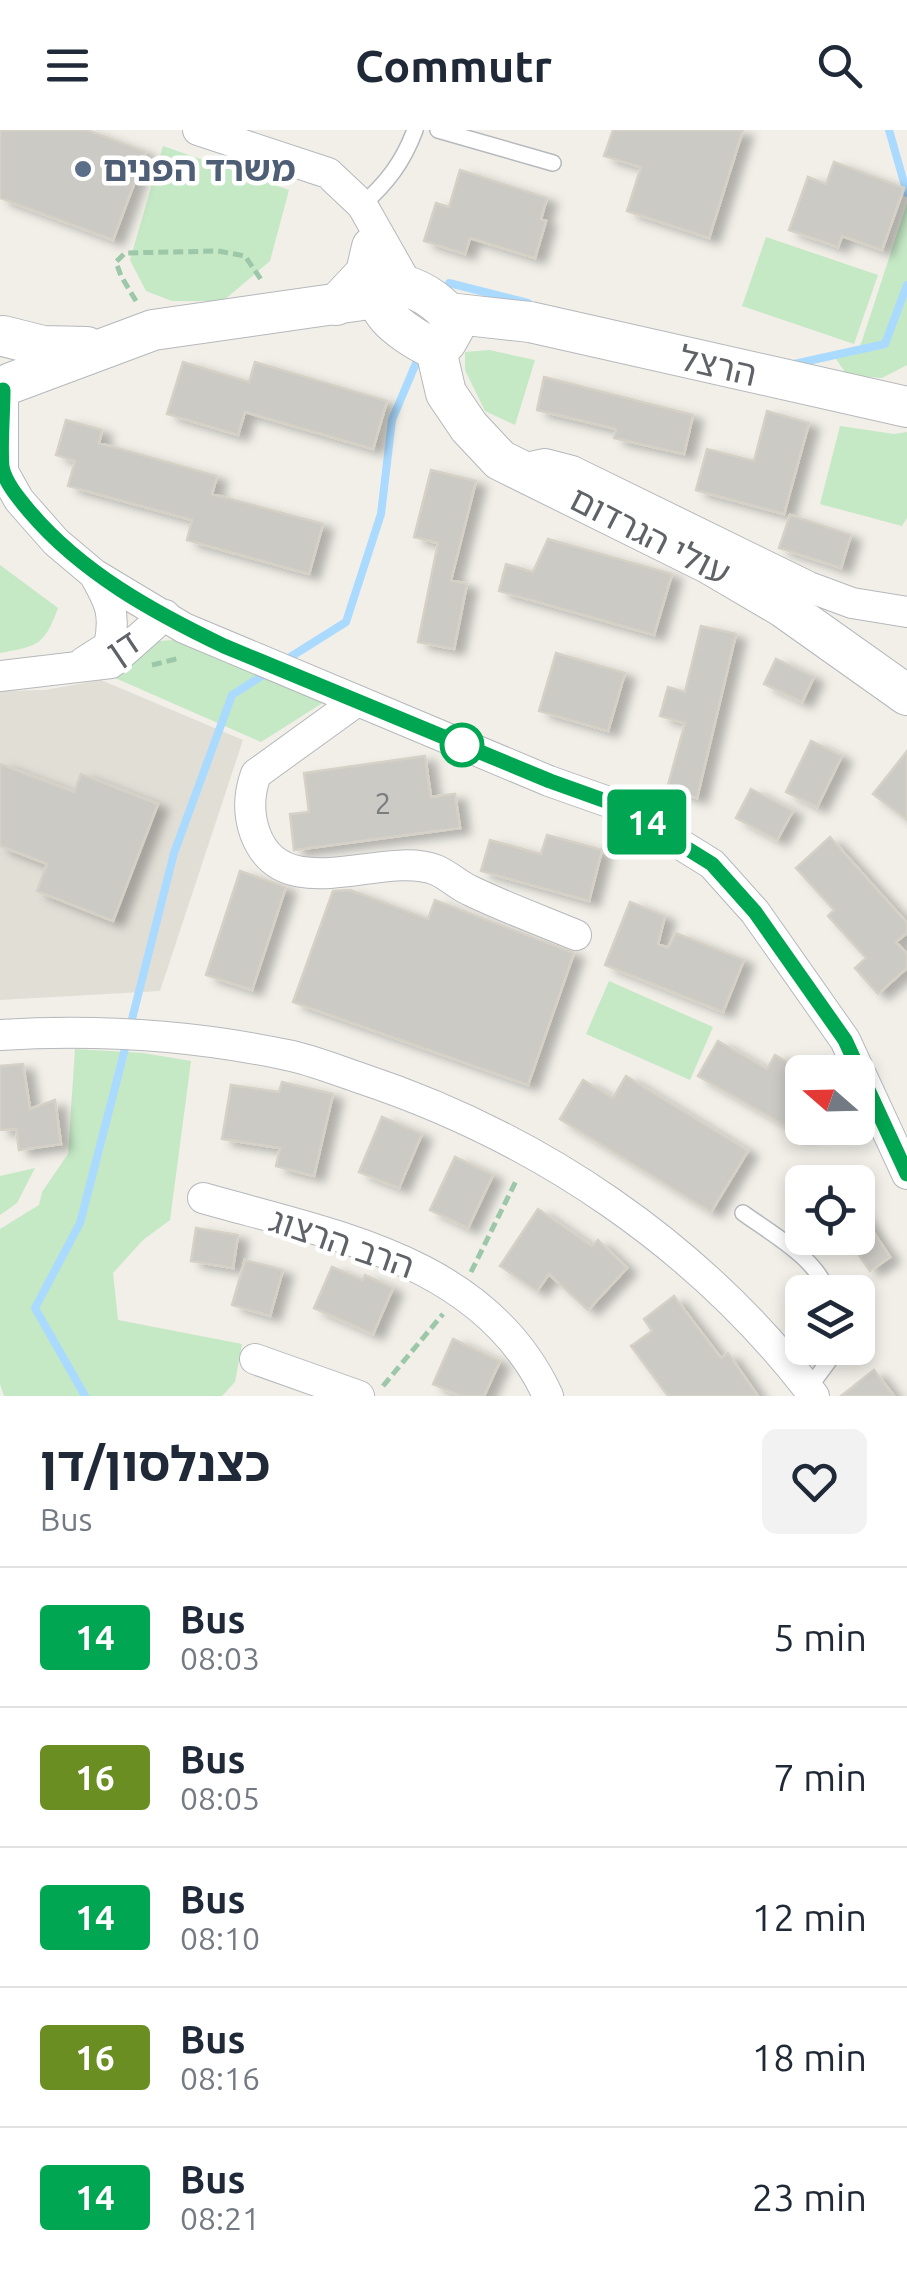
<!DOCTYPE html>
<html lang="en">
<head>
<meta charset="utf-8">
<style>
  body { margin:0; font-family:Ubuntu,"Noto Sans Hebrew",sans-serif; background:#f2f2f3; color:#1f2937; height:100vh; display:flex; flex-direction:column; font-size:38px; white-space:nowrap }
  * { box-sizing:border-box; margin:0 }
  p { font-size:32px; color:#747a83 }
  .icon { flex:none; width:55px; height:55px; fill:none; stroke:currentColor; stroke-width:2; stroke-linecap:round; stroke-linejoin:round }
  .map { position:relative; height:1266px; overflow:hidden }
  .sheet { display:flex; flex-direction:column; background:#fff; flex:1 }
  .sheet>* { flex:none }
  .badge { padding:0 20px; border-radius:8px; font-size:35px; line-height:65px }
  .needle { width:65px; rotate:290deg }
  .fabs { position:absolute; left:785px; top:925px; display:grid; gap:20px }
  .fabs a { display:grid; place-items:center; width:90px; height:90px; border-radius:15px; background:#fff; box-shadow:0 5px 15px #0003; font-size:50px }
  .map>.badge { position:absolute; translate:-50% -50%; box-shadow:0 0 0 5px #fff }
  .round { display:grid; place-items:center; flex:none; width:105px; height:105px; border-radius:15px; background:#f2f2f3 }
  .head { display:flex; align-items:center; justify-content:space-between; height:170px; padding:0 40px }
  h1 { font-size:48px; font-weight:700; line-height:75px }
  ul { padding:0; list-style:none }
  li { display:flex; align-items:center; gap:30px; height:140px; padding:0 40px; border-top:2px solid #e0e1e3 }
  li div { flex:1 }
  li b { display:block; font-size:38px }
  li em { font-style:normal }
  li .badge { min-width:110px; font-weight:700; text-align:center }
  header { display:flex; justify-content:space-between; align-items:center; height:130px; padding:0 40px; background:#fff; font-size:45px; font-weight:700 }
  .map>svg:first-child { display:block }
  .education { fill:#e1ded6 }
  .green { fill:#c5e8c5 }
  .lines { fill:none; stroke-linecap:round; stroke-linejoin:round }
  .stream { stroke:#aadaff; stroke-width:8 }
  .building { fill:#cccac5; stroke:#d6d1c6; stroke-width:2.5; filter:url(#shadow) }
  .service-casing { stroke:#b5b8bc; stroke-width:18 }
  .minor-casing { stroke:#b5b8bc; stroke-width:32 }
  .tertiary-casing { stroke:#b5b8bc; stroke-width:42 }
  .path { stroke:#9cc7a9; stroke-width:5; stroke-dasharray:10 5; stroke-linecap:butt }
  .service { stroke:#fff; stroke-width:15 }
  .minor { stroke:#fff; stroke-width:30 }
  .tertiary { stroke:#fff; stroke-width:40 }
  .line-casing { stroke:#fff; stroke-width:22 }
  .line { stroke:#00a651; stroke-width:15 }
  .service-dot { fill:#5c6f8a; stroke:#fff; stroke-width:4 }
  .stop-dot { fill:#fff; stroke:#00a651; stroke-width:5 }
  .labels { text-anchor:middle; stroke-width:9; stroke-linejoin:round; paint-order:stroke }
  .number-label { font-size:30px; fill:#7a7d7f }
  .service-label { font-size:35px; font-weight:bold; fill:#4e5e75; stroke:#fff; text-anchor:start }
  .street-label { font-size:35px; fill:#5f6368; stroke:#fff }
</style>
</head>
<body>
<header><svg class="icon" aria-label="menu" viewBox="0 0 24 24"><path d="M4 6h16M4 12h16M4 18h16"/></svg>Commutr<svg class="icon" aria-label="search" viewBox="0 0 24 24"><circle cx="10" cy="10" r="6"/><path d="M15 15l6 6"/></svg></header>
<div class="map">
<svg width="907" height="1266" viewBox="0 0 907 1266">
  <defs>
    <filter id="shadow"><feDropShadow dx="10" dy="5.5" stdDeviation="5" flood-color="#0004"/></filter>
  </defs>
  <rect width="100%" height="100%" fill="#f1efe8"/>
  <path class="education" d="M101,550L243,610L160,861L0,870V561L45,560Z"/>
  <path class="green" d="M163,16L289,60L270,131L223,171H172L146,161L130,130Z
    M907,73V235L882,248L847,245L834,226L855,225L862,211Z
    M766,107L878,145L854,214L742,176Z
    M489,220L535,230L515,295L485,281L465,240V222Z
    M840,296L894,304L907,302V388L902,396L820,374Z
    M0,435L58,478C44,516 38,516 0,523Z
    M174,510L324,572L261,612L106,544L145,512Z
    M609,851L713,897L690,950L586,904Z
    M75,919L143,923L191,931L170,1090L143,1110L113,1143L118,1190L242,1214L235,1252L222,1266H4L0,1254V1099L39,1075L42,1062L68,1024Z
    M35,1038L17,1073L0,1085V1046Z"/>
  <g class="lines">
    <path class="stream" d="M889,0L907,63
      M445,162L449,153L528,173
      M794,234L885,214L907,155
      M284,531L346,492L381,384L392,290L419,226
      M130,897L174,723L232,565L268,542
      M85,1266L35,1178L80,1093L127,911"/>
  </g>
  <path class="building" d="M0,0H87L146,22L113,110L0,68Z
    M613,0H743L709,108L627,81L641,37L604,26Z
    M834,32L904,58L882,120L842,106L838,117L789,100L808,47L826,54Z
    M460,40L547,68L541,89L546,91L535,128L470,108L465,124L424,111L436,73L449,77Z
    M183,232L249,252L255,232L387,271L373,319L245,282L238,305L167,284Z
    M544,247L693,285L684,324L614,308L616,299L537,280Z
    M767,281L809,293L784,384L696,360L707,319L754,331Z
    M66,290L102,300L99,313L217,346L212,364L323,394L309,444L187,410L192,390L68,356L75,331L56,325Z
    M431,340L476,351L451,450L467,454L454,519L418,512L438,413L414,407Z
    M790,385L851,405L841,438L779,418Z
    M548,409L672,444L654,505L499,461L506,434L533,442Z
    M701,496L736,504L697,668L667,659L685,593L660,586L668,557L685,562Z
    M556,523L625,543L608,601L539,581Z
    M776,529L814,547L802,572L764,554Z
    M811,611L842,626L817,677L786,662Z
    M907,621V690L873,664Z
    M425,626L431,667L455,664L460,698L294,720L290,684L309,682L304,643Z
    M0,634L74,662L81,644L158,674L113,791L37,761L47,734L0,716Z
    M751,659L793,681L777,710L736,688Z
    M547,705L602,720L589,771L481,741L490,710L541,724Z
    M830,707L907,793V803L896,812L907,824V838L878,864L855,838L866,828L828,786L834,780L796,738Z
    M240,741L286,757L252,860L206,845Z
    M350,760L428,789L435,770L574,823L528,955L293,872L333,761Z
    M630,772L665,786L658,814L668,818L676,803L744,830L723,882L605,835Z
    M718,911L767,939L775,925L802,941V1005L698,946Z
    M23,934L30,979L55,970L61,1014L19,1020L16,999L0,1000V936Z
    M626,946L748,1021L711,1082L560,989L583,950L613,968Z
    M282,952L333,964L314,1046L276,1036L280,1018L222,1009L231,955L279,962Z
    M382,987L422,1004L399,1058L359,1042Z
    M455,1027L493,1045L468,1098L430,1080Z
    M538,1079L592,1116L598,1110L627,1138L588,1180L549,1144L537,1161L500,1136Z
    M858,1079L890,1127L870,1141L847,1108H858Z
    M196,1098L238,1105L233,1138L191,1131Z
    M245,1130L283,1140L270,1186L232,1175Z
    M332,1137L363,1150L365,1145L393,1158L373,1204L314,1178Z
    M674,1166L721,1228L728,1223L758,1266H668L631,1216L652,1201L644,1189Z
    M453,1209L500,1231L484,1266H461L433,1254Z
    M874,1240L894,1266H841Z"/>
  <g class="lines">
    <defs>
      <path id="service" d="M438,0L553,33
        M362,75C387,53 403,32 415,0
        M743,1083C772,1104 815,1127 828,1162
        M808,1259L834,1224V1218"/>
      <path id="minor" d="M198,0L328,43L362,75L408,156
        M0,336L19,370L56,412L94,444L184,498L549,651L617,675L712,734L755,782L845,910L907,1044
        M522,339L545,334L572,341L809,457L852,473L907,482
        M3,340V260
        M84,532L109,516C116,484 110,472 94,444
        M0,546L111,533L165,485
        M357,571L256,644C249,663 248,683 255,703C283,780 383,719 436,740C448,745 458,755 469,760C504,777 540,790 576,805
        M0,905C97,899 192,905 287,925C312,930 336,940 360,948C538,1007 699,1115 814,1266
        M203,1068C332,1105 486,1130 548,1266
        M255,1229L359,1266"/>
      <path id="tertiary" d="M402,155C422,160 450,177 454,198L446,212L429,216C409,207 348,167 402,155Z
        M336,175L366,143L372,117
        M448,183L530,192L907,277
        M3,206L43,216L87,217
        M435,216L446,263L469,297L500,330L708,433L783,477L907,565
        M11,253L153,200L383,167"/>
    </defs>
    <use href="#service" class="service-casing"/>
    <use href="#minor" class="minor-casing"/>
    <use href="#tertiary" class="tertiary-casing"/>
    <path class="path" d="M136,171L121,146L116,132L125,123L218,121L245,126L262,151
      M152,535L180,528
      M471,1142L517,1049
      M383,1256L443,1184"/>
    <use href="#service" class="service"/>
    <use href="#minor" class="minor"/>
    <use href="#tertiary" class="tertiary"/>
  </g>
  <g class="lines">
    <defs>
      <path id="line" d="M3,260C3,285 0,313 2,337C5,353 20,370 30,382C82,443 153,482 224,516L550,651L617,675L712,734L755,782L845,910L907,1044"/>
    </defs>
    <use href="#line" class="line-casing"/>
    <use href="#line" class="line"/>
  </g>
  <circle class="service-dot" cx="83" cy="39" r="10"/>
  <circle class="stop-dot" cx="462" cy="615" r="20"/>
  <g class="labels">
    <g class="number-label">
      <text x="383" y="684">2</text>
    </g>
    <g class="service-label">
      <text x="103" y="51">משרד הפנים</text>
    </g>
    <g class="street-label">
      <text transform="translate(718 236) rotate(13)" y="12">הרצל</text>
      <text transform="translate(650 406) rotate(27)" y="12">עולי הגרדום</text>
      <text transform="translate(123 517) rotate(-34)" y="12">דן</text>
      <text transform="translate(342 1113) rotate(19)" y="12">הרב הרצוג</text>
    </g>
  </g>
</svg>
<div class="fabs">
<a><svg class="needle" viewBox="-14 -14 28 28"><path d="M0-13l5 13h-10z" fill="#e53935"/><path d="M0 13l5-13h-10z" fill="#747a83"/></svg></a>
<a><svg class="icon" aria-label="locate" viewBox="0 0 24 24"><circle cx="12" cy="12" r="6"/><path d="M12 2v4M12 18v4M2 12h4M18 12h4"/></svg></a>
<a><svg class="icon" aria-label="layers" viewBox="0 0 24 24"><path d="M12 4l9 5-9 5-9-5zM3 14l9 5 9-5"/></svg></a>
</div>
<b class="badge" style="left:647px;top:692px;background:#00a651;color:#fff">14</b>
</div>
<section class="sheet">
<div class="head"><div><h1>כצנלסון/דן</h1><p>Bus</p></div><a class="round"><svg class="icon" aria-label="heart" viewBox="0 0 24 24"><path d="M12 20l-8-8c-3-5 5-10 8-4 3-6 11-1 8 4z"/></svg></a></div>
<ul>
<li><span class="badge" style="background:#00a651;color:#fff">14</span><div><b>Bus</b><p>08:03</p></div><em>5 min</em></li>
<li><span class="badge" style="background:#6b8e23;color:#fff">16</span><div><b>Bus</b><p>08:05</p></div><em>7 min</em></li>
<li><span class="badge" style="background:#00a651;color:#fff">14</span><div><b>Bus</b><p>08:10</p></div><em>12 min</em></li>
<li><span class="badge" style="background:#6b8e23;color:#fff">16</span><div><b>Bus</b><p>08:16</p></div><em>18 min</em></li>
<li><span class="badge" style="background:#00a651;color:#fff">14</span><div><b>Bus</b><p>08:21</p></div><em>23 min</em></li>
</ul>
</section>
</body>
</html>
